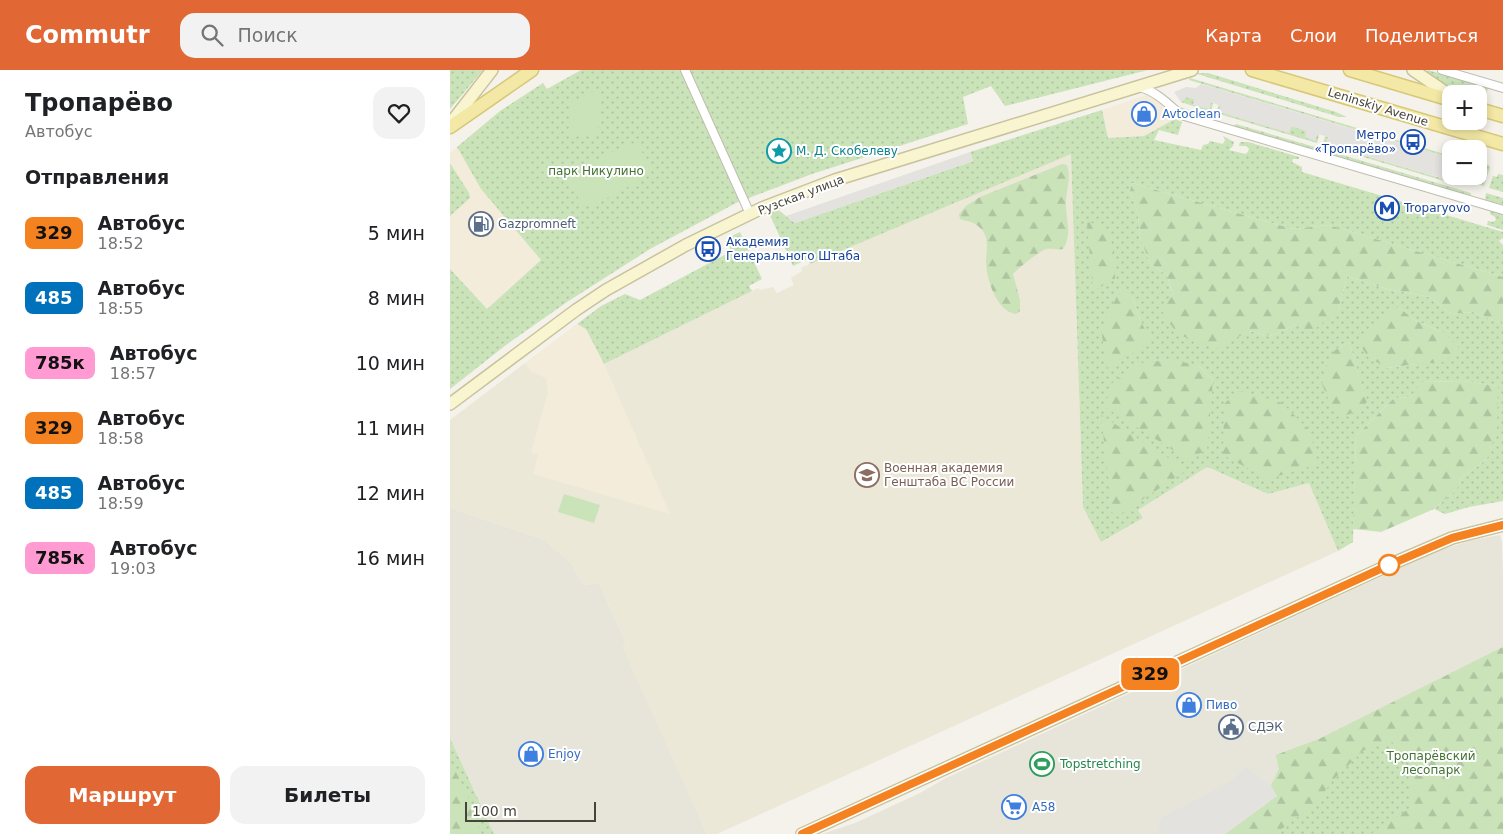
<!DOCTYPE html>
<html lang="ru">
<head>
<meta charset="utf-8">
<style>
  body { margin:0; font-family:"DejaVu Sans",sans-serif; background:#f2f2f2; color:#202124; height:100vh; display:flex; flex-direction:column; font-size:19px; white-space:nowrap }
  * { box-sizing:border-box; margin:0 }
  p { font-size:16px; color:#757577 }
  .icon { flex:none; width:28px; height:28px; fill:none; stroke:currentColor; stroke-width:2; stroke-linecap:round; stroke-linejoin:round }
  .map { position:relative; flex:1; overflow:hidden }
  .panel { display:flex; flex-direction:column; background:#fff; width:450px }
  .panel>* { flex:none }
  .badge { padding:0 10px; border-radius:8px; font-size:18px; line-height:32px }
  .controls { position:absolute; left:992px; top:15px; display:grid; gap:10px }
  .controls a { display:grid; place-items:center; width:45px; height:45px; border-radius:10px; background:#fff; box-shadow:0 2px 8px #0003; font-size:25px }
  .scale { position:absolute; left:15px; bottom:12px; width:131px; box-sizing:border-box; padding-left:5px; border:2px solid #47443a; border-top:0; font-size:14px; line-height:18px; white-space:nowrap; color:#47443a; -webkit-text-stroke:4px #fff; paint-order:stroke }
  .map>.badge { position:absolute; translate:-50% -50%; box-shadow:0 0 0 2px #fff }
  h2 { padding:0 25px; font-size:19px; line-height:45px }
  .round { display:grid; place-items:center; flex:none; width:52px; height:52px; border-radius:15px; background:#f2f2f2 }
  .head { display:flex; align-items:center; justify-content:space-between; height:85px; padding:0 25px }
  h1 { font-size:24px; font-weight:600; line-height:38px }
  .button { display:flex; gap:10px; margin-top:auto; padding:10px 25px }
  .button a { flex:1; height:58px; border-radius:15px; background:#e16835; color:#fff; font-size:20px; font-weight:600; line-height:58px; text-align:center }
  .button a+a { background:#f2f2f2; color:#202124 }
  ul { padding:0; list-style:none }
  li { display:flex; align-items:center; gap:15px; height:65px; padding:0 25px }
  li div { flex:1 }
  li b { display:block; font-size:19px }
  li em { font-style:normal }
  li .badge { min-width:55px; font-weight:700; text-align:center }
  header { display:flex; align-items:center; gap:30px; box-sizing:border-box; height:70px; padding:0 25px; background:#e16835; color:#fff }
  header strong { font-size:24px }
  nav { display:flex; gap:28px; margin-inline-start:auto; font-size:18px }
  .search { width:350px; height:45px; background:#f2f2f2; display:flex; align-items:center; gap:12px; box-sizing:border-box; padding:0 18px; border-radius:15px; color:#757577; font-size:19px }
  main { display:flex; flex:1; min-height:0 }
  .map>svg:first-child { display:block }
  .residential { fill:#e7e5da }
  .commercial { fill:#f3ecda }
  .education { fill:#ebe8d7 }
  .grass { fill:url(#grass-dots); fill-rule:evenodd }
  .forest { fill:url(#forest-firs) }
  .pitch { fill:#cae3b9 }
  .parking { fill:#e3e2df }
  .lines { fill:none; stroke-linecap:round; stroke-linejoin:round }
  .street-casing { stroke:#bebbaf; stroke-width:10 }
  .secondary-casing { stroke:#c8c39c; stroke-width:14 }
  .primary-casing { stroke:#d7c877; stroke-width:15 }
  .street { stroke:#fff; stroke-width:8 }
  .secondary { stroke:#f9f5d0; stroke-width:11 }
  .primary { stroke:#f3e8a5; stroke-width:12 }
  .line-casing { stroke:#fff; stroke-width:11 }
  .line { stroke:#f58220; stroke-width:8 }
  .stop-dot { fill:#fff; stroke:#f58220; stroke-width:2.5 }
  .labels { text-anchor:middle; stroke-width:4; stroke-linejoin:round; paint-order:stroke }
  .street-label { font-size:12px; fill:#47443a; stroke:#fff }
  .shop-label { font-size:12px; fill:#366cbe; stroke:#fff; text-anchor:start }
  .transit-label { font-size:12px; fill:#164399; stroke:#fff; text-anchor:start }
  .culture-label { font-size:12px; fill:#0d838f; stroke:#fff; text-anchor:start }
  .park-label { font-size:12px; fill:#427333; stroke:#fff }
  .service-label { font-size:12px; fill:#4e5e75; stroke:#fff; text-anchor:start }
  .education-label { font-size:12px; fill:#785e54; stroke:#fff; text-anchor:start }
  .leisure-label { font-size:12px; fill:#27864d; stroke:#fff; text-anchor:start }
</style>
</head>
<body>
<header>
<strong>Commutr</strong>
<div class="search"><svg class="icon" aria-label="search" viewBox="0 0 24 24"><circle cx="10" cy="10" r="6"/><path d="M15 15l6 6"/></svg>Поиск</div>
<nav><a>Карта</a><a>Слои</a><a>Поделиться</a></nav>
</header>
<main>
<section class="panel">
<div class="head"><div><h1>Тропарёво</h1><p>Автобус</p></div><a class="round"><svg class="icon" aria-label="heart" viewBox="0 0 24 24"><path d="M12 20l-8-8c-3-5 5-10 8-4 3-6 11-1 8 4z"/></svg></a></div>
<h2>Отправления</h2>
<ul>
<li><span class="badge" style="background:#f58220;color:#111">329</span><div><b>Автобус</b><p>18:52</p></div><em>5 мин</em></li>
<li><span class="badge" style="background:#0072bc;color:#fff">485</span><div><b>Автобус</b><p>18:55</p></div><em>8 мин</em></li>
<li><span class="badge" style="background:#ff9ad2;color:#111">785к</span><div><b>Автобус</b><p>18:57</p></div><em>10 мин</em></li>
<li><span class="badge" style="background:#f58220;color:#111">329</span><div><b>Автобус</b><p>18:58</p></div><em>11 мин</em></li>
<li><span class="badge" style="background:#0072bc;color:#fff">485</span><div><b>Автобус</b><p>18:59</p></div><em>12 мин</em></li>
<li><span class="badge" style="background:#ff9ad2;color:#111">785к</span><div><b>Автобус</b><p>19:03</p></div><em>16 мин</em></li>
</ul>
<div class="button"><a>Маршрут</a><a>Билеты</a></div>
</section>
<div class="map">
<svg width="1053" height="764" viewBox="0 0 1053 764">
  <defs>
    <pattern id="grass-dots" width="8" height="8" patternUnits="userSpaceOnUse" patternTransform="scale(1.25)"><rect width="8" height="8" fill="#cae3b9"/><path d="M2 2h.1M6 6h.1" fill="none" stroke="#afc4a0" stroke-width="1.8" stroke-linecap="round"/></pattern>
    <pattern id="forest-firs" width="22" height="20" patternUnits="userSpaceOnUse" patternTransform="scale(1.25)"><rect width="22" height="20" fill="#cae3b9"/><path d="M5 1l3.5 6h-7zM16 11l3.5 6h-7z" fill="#afc4a0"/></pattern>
  </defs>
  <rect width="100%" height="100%" fill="#f4f2eb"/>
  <path class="residential" d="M0,438L95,470L122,494L133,515L149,513L176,573L173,577L257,764H44L0,668Z
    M1050,465L1052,472L1053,504V577L869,669L826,685L829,699L821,716L775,764H372L405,753L470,723L494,709L984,482L1023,470Z"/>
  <path class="commercial" d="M696,25L707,30L725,49L694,66L658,68L652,40Z
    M7,77L31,119L92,190L37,240L0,199V83Z
    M127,254L136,258L154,294L221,445L83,404L81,383L98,323L96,308L82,302L75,293Z"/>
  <path class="education" d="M621,83L633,437L651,472L693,448L688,440L756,397L818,424L859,413L888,481L267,764H257L172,577L176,573L149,513L133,515L122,494L95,470L0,438V350L75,293L82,302L96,308L98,323L81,383L88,385L83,404L220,444L154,294L308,218L310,220L323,217L327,223L344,215L341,208L352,201L351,198L360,194Z"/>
  <path class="grass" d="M0,0H33L0,39Z
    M131,0H698L555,36L541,16L513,27L518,54L362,104L288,132L200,179L117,232L56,275L0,319V199L37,239L91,190L31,119L7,77L50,41L93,13L97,19Z
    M978,0L1038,18L1035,28L1029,26V24C1010,24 994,13 977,4L976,2Z
    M744,3H758L886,42L897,47H889Z
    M740,8L1001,86V88L739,10Z
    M736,27L744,29L759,39L760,33H763L761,42L731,32Z
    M769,35L771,36L770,42L839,62L841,56L857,61L865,70L867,64L869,65L867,73L766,43Z
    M730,37L759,46L758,49L732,42Z
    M652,40L658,68L694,66L725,49L732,52L728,65L709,60L704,70L751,80L753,75L758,74L760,71L773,74L775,70L773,66L784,72L783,76L779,80L795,84L798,82L799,78L796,76H789L790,72H798L849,87V89H843L842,92L852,97V102L1053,162V168L1049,171L1053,175V207L879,155L843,159L682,113L680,121L688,143L690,167L700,194L717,205L723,226L799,261L820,266L846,255L889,239L897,206L937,219L980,227L1001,244L1024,242L1053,254V431L1019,437L995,444L984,439L1008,418L1011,408L1037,389L1047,316L1014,311L971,312L961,327L944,328L906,366L903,472L888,481L859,413L818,424L757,397L688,440L693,448L651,472L633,437L621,84L360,194L358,189L343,196L319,143L327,139L345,153L523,91L520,82ZM671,219L683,229L690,250L701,272ZM948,237L965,250L994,263L966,294L937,298L909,273ZM899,272C906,292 909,313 917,332L885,280ZM748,295L763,310L757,366Z
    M786,54L865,77L864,80L783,56Z
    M875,66L878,67L876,74L997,110L1001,98V106H1008L1001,113L873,75Z
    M872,79L1021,123V126L871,82Z
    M0,93L19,123L20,128L0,146Z
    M1035,94L1039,95L1040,98L1034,116L1017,111L1016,106H1029V98Z
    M1048,104L1053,105V122L1039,118L1043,106L1047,107Z
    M1036,123L1053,128V135L1035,130Z
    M1040,141L1053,145V160L1037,155L1038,151L1043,152L1046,150L1045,147L1040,144Z
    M290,162L312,209L299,216L302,221L154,294L136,259L127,254L151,236L175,224L190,230L280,182L279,167Z
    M1053,577V764H775L827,726L821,716L829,699L826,685L869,669Z
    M0,668L44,764H0Z"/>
  <path class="forest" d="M612,94L617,95C622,110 615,122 616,137C616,146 619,156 618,165C617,170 616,175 613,179C608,180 602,178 596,179C591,180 566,200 563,204L570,230V241L566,244C546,241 537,210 536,193C536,179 541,166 528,156C524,152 516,151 510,149L509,144L516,136L530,127Z
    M682,113L843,159L879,155L1053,207V254L1024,242L1001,244L980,227L937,219L897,206L889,239L860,263L846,255L820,266L799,261L767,279L727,264L712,241L723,225L717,205L700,194L690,167L688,143L680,121Z
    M637,152L654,156L664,178L665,209L643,221Z
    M671,218L683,229L690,250L702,272L657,298L651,259Z
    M948,237L965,250L994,263L1009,278L994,292L966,294L937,298L918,287L909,273L934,245Z
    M899,272C906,292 909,312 917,332L906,342L893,346L880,333L872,314L875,298L885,280Z
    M721,290L748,295L763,310L757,380L737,389L655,337L661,314L690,293Z
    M1014,311L1048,316L1047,360L1037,389L1011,408L1008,418L984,439L931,462L903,459L906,366L944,328L961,327L970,312Z
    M789,321L832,333L860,361L868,394L818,409L773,385L774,334Z
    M651,345L737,400L663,449Z
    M1053,577V764H921L960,738C961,705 964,699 942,672L914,680L882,711L866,734L830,760L828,764H775L827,726L821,716L829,699L826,685L869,669Z
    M0,690L22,735L30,764H0Z"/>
  <path class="pitch" d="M150,18L148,64L120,65L121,32Z
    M181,73C192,75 195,89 199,98L196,107L141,137L132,135L120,113L123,101Z
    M114,424L150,435L144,453L108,442Z"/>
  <path class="parking" d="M751,14L1001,88V98L998,110L876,74L878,67L875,66L867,64L865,71L855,67L856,61L841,56L839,63L769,42L771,36L763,33H760L759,39L743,35L744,29L736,27L731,32L724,22L736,17L746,18Z
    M520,82L523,91L345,153L336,146Z
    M795,697L821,716L827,726L775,764H708L711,748L783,710Z"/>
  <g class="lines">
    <defs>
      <path id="street" d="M235,0L300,144
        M992,0L1053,18
        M689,17C706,21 718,34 731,45L1053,140"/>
      <path id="secondary" d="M963,0L1001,26
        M0,54L42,0
        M0,334L126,240L156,220L236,175L312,138L385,110L742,0
        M352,764L939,495L1002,468L1053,455"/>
      <path id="primary" d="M802,0L1053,74
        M900,0L1001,30
        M1029,39L1053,46
        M0,57L82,0"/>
    </defs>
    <use href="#street" class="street-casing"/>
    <use href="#secondary" class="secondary-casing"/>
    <use href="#primary" class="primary-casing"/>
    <use href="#street" class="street"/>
    <use href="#secondary" class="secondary"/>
    <use href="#primary" class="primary"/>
  </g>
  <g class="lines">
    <defs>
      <path id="line" d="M352,764L939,495L1002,468L1053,455"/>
    </defs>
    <use href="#line" class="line-casing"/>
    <use href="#line" class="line"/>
  </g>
  <defs>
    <symbol id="shop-ring" viewBox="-11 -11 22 22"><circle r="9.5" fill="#fff" stroke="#3f7fe0" stroke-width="1.5"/><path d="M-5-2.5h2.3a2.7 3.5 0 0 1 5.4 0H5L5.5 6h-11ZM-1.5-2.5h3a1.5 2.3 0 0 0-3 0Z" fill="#3f7fe0"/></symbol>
    <symbol id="bus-ring" viewBox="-11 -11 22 22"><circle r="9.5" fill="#fff" stroke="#1a4fb4" stroke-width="1.5"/><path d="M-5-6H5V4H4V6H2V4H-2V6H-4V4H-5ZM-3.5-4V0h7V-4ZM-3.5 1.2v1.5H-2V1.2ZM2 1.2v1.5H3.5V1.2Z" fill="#1a4fb4"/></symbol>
    <symbol id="sight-ring" viewBox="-11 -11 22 22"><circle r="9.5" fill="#fff" stroke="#0f9aa8" stroke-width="1.5"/><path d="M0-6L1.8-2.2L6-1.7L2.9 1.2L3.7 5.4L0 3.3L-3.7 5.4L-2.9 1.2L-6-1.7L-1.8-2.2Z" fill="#0f9aa8"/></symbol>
    <symbol id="metro-ring" viewBox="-11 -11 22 22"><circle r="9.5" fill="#fff" stroke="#1a4fb4" stroke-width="1.5"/><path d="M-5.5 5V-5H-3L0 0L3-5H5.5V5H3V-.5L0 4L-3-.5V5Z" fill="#1a4fb4"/></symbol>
    <symbol id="fuel-ring" viewBox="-11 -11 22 22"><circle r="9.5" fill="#fff" stroke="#5c6f8a" stroke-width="1.5"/><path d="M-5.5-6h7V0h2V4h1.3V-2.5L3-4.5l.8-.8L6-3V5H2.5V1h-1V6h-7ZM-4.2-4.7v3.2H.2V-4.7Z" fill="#5c6f8a"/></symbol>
    <symbol id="university-ring" viewBox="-11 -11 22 22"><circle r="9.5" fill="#fff" stroke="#8d6e63" stroke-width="1.5"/><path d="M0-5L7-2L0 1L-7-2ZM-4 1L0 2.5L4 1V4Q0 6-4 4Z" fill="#8d6e63"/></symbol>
    <symbol id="civic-ring" viewBox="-11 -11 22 22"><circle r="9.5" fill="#fff" stroke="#5c6f8a" stroke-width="1.5"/><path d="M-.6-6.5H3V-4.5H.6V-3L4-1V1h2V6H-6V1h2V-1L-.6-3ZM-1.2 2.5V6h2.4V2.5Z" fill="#5c6f8a"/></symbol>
    <symbol id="stadium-ring" viewBox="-11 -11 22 22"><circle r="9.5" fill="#fff" stroke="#2e9e5b" stroke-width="1.5"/><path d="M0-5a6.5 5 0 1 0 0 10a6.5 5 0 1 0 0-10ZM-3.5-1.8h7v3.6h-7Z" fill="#2e9e5b"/></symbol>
    <symbol id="supermarket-ring" viewBox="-11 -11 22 22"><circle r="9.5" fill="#fff" stroke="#3f7fe0" stroke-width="1.5"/><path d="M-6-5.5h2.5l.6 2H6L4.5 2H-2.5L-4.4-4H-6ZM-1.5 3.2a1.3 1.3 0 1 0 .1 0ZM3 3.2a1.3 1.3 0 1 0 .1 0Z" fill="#3f7fe0"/></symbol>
  </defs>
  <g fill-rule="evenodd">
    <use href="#shop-ring" x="680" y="30" width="28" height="28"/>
    <use href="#bus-ring" x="949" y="58" width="28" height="28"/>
    <use href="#sight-ring" x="315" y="67" width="28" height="28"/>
    <use href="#metro-ring" x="923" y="124" width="28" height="28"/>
    <use href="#fuel-ring" x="17" y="140" width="28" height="28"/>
    <use href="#bus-ring" x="244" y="165" width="28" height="28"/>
    <use href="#university-ring" x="403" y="391" width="28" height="28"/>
    <use href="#shop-ring" x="725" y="621" width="28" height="28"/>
    <use href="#civic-ring" x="767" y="643" width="28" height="28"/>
    <use href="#shop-ring" x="67" y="670" width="28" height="28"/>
    <use href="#stadium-ring" x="578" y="680" width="28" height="28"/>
    <use href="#supermarket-ring" x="550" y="723" width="28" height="28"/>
  </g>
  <circle class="stop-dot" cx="939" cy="495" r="10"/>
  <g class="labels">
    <g class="street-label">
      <text transform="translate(928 37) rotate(17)" y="4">Leninskiy Avenue</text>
      <text transform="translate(351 125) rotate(-21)" y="4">Рузская улица</text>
    </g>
    <g class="shop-label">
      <text x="712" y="48">Avtoclean</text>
      <text x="756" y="639">Пиво</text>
      <text x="98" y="688">Enjoy</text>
      <text x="582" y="741">А58</text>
    </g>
    <g class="transit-label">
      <text x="946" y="69" text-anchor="end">Метро<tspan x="946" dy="14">«Тропарёво»</tspan></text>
      <text x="954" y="142">Troparyovo</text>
      <text x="276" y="176">Академия<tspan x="276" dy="14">Генерального Штаба</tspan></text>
    </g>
    <g class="culture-label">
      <text x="346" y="85">М. Д. Скобелеву</text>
    </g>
    <g class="park-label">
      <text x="146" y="105">парк Никулино</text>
      <text x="981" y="690">Тропарёвский<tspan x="981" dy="14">лесопарк</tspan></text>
    </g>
    <g class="service-label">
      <text x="48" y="158">Gazpromneft</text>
      <text x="798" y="661">СДЭК</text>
    </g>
    <g class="education-label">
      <text x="434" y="402">Военная академия<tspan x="434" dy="14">Генштаба ВС России</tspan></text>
    </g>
    <g class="leisure-label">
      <text x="610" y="698">Topstretching</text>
    </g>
  </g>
</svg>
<div class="controls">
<a>+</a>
<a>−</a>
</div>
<div class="scale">100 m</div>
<b class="badge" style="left:700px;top:604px;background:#f58220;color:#111">329</b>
</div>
</main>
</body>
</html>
